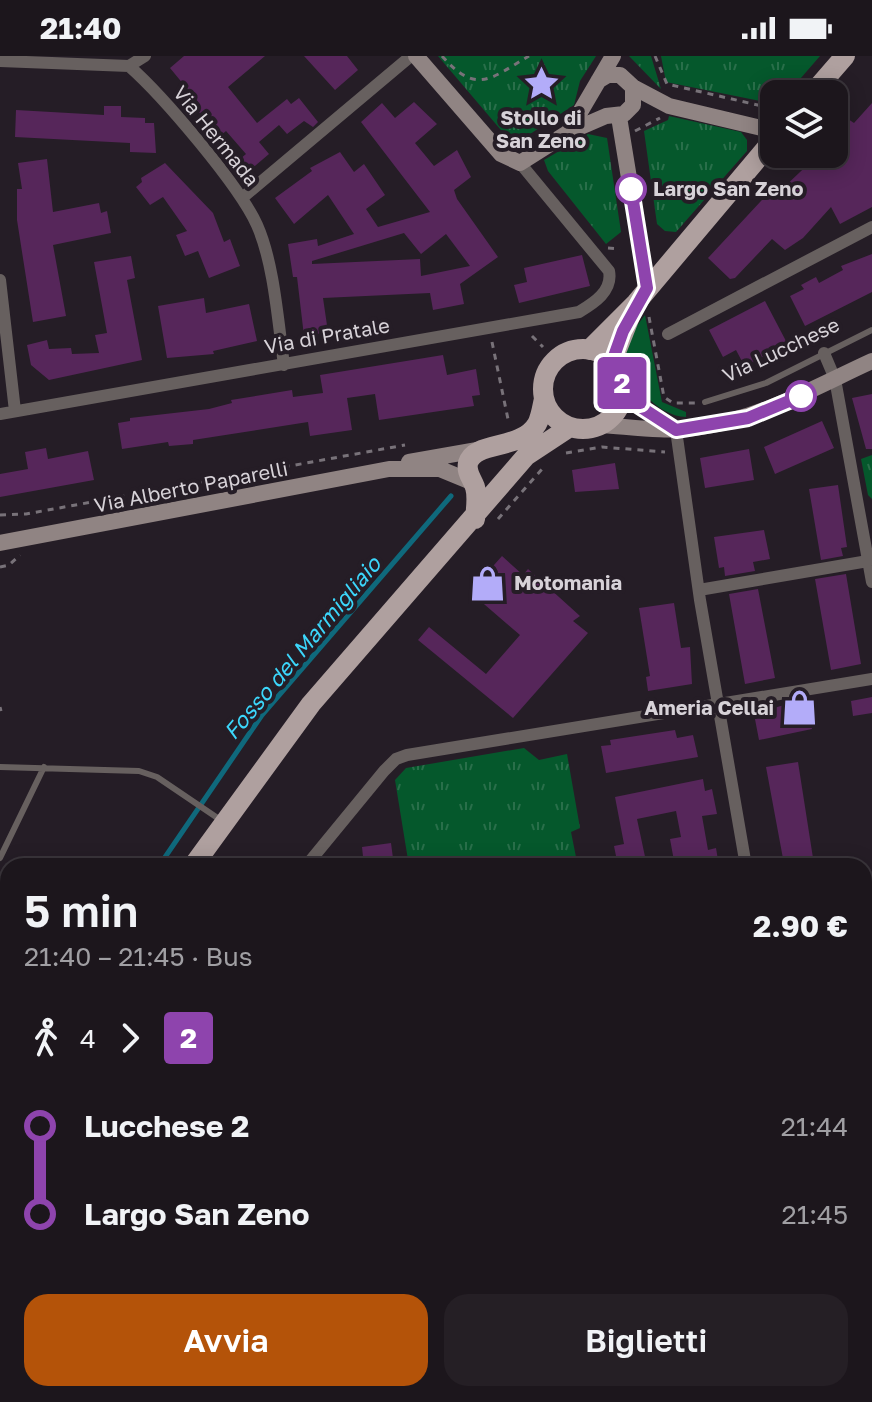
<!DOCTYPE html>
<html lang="it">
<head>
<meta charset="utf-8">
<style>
  body { margin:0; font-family:"Golos Text",sans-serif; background:#251f25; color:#f1f3f6; height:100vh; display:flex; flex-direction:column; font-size:30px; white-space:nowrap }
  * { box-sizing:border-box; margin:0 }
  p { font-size:26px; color:#a09fa3 }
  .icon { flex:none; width:44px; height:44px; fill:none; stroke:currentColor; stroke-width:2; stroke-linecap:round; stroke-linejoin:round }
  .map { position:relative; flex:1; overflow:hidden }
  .details { position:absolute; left:0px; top:802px; width:872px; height:544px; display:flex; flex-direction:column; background:#1c161c; border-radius:24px 24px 0 0; box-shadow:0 4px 20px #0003,0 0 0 2px #3a353b }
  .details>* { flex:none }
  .badge { padding:0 16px; border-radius:6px; font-size:28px; line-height:52px }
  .buttons { position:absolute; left:760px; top:24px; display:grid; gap:16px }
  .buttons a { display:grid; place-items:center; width:88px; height:88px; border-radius:16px; background:#1c161c; box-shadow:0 4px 20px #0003,0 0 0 2px #3a353b; font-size:40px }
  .map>.badge { position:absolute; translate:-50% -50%; box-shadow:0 0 0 4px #fff }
  .legs { display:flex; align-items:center; gap:12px; height:88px; padding:0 24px; font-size:26px }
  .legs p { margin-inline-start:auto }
  .head { display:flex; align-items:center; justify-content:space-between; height:136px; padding:0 24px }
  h1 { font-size:44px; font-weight:600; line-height:60px }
  .button { display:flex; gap:16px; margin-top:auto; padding:16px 24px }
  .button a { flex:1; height:92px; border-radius:24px; background:#b45309; color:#fff; font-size:32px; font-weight:600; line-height:92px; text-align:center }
  .button a+a { background:#251f25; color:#f1f3f6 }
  ul { padding:0 24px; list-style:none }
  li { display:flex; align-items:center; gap:28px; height:88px; font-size:30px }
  li i { display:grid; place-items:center; width:12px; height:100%; margin:0 10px; background:currentColor }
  li i::after { content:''; width:20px; height:20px; margin:-10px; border:6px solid; border-radius:50%; background:#1c161c }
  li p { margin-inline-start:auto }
  li:first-child i { background:linear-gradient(#0000 50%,currentColor 0) }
  li:last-child i { background:linear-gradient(currentColor 50%,#0000 0) }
  .status { display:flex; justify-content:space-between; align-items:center; height:56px; padding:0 40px; background:#1c161c; direction:ltr }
  .status svg { height:22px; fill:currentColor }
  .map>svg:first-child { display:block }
  .grass { fill:url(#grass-tufts) }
  .green { fill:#05582c }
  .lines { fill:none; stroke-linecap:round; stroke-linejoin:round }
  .stream { stroke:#0f697c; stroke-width:5 }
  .building { fill:#56265a; fill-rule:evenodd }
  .path { stroke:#787279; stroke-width:3; stroke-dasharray:6 6; stroke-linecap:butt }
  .lane { stroke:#67605f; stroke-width:6 }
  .street { stroke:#67605f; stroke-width:12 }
  .secondary { stroke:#908483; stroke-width:16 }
  .primary { stroke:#afa09f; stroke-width:20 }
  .line-1-casing { stroke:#fff; stroke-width:18 }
  .line-1 { stroke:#8e44ad; stroke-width:12 }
  .stop-1-dot { fill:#fff; stroke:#8e44ad; stroke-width:4 }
  .labels { text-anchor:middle; stroke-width:8; stroke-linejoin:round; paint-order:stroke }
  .poi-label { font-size:20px; font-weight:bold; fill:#d7d2d8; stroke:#251d26 }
  .street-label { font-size:20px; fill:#d7d2d8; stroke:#251d26 }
  .stop-label { font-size:20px; font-weight:bold; fill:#d7d2d8; stroke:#251d26; text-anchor:start }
  .water-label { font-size:22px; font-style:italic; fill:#3cd6fa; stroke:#251d26 }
</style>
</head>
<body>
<div class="status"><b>21:40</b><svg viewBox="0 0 49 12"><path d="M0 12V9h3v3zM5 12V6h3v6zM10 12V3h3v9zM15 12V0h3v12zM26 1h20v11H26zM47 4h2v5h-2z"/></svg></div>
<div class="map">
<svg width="872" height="1346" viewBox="0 0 872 1346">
  <defs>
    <pattern id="grass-tufts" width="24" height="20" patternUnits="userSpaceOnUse" patternTransform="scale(2)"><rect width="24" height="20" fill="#05582c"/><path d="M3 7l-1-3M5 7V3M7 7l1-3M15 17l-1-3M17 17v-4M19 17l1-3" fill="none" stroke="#296f4a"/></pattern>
  </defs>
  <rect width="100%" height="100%" fill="#251d26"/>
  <path class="grass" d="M438,0H596L580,25L574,49L518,86L506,80Z
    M629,0H651L661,33Z
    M661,0H820L787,38H774L770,47L666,26Z
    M669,60L741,76L747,84V95L676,176L665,175L657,168L644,75L668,64Z
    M588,78L607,82L621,176L606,188L548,115L544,104Z
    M872,399V443L868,439L861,403Z
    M524,692L539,704L567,698L580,772L571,776L577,806L555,810H409L395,724L406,712Z"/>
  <path class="green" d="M645,259L662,346L686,356V361C656,360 625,323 626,293C627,280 637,270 645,259Z
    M872,910V983L864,984V912Z
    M8,1244V1338H738L739,1346H0V1270Z"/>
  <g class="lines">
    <path class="stream" d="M159,810L262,659L451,440
      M0,1088L8,1071"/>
  </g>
  <path class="building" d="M184,0H265L228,31L257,67L287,43L291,48L299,42L318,66L313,71L304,65L287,78L279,69L259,86L269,98L250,114L240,103L246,98L226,75L219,81L194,50L198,46L170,12Z
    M304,0H347L358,14L335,34Z
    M414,46L437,68L415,87L434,110L457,94L471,121L454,134L457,143L498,201L460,228L464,248L433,254L430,237L323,242L328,276L304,280L297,221H293L288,188L317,183L318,190L354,178L328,139L294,168L275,142L312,115L310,112L340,96L354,116L364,108L385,139L366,153L378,171L430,156L361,66L382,47L395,62ZM404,177L421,198L446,178L470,210L421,220L420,203L312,208V205Z
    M872,47V151L840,168L831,151L803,182L785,194L772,183L735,222L730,223L708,202L773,132L780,135L819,98H834V68L842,59L854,67Z
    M104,50H121V61L145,62V67H154L156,97L130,96V87L15,81L16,54L104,59Z
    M47,103L53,156L99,147L101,157L107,155L111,177L53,189L66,260L33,266L17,164V133H22L18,107Z
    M165,107L213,157L224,186L230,183L240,210L209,222L198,195L185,200L176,179L187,175L163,141L150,149L136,131L142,126L141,122Z
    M872,198V236L805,270L790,240L804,233L801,229L816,221L819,227L843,214L841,210Z
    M582,199L590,230L519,247L514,229L527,226L524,212Z
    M131,200L135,222L127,224L142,304L49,324L31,309L27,289L47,284L49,293L71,292L72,298L99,297L95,279L107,277L94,206Z
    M204,242L206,257L249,248L257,285L213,295L214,298L167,302L158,250Z
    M765,245L787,287L745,311L736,294L723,301L709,274Z
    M443,299L447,319L476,313L480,339L472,340L474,350L379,364L375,338L347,342L352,374L310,380L308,366L193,384V388L169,390L168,386L122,393L118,367L130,365V362L209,353L232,347L231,344L292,334L293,341L323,337L320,319Z
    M872,338V393H866L852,342Z
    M822,365L834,392L775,418L764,391Z
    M46,392L48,403L88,395L94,424L0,441V418L28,413L25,396Z
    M749,393L754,424L705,432L700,402Z
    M615,407L619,433L575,436L572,414Z
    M838,429L847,491L841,492L843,500L821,504L809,433Z
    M764,474L770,503L753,506L755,515L725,520L724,511L719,512L714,481Z
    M502,500L523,519L528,513L580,560L573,565L588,577L513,662L418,584L429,571L486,618L520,579L470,536Z
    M846,518L861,608L831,614L815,523Z
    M758,533L775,622L745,628L729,538Z
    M674,547L681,592L690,591L692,628L648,635L646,621L650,620L639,552Z
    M872,641V657L853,660L851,645Z
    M791,647L792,651L807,648L812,673L759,684L754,658Z
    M675,674L677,682L693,679L698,701L606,717L601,690L611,689L610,684Z
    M798,706L813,802L784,808L766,711Z
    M703,723L705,735L712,733L717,758L702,760L708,794L716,792L719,810H693L691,801L674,805L670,783L681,781L676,755L637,763L647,810H618L614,790L624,788L615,741Z
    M391,787L394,810H364L362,791Z"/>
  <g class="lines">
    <path class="path" d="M442,0C477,40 491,22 529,0
      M655,0L667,28L762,50L774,49
      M635,75L660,62
      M608,192L620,193
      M649,261L664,341L673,347H697
      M532,280L543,291
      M492,286L509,368
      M566,397L602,391L665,396
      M0,459L26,458L405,389
      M498,463L543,412
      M0,511L9,509L20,499
      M0,651L1,655
      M0,1287L8,1261
      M324,1338L330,1346
      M722,1338L723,1346
      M756,1338L757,1346
      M259,1346L268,1338"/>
    <path class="lane" d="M705,346L766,327L872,274
      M0,711L139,715L157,721L222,765
      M0,802L44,711
      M0,1122L8,1125"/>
    <path class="street" d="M0,5L129,10C163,40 239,129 257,169C274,207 278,266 284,309
      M129,10L145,0
      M242,142L411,0
      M0,224L15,355
      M668,278L872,171
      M824,297L835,323L872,526
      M0,358L579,256C594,247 613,235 609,215L520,107
      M676,374L700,544L746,810
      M699,534L868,505
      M306,810L384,715L396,703L407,699L872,623
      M864,996L872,995
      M864,1113L872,1111"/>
    <path class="secondary" d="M416,0L501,98L520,107L569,76L606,60L624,58L633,49V31
      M598,25L608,19H620L633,31L669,50L774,75
      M619,61L647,232
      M569,75L613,0
      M622,339L671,371
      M601,369C632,371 664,376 694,372C759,364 813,332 872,305
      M409,406L483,393
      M0,487L389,413H440L474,427"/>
    <path class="primary" d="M812,38L845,0
      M543 333a40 40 0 1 1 80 0a40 40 0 1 1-80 0Z
      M589,294L636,247L774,83
      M612,306L631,258
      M475,463C476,452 478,441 475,431C472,422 466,417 468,407C475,384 521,395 537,368C541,361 542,351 544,343
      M193,810L311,648L526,400L570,371
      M0,1176L8,1153"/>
  </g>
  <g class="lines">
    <defs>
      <path id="line-1" d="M631,133L647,232L623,275L612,306L621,323L622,339L676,374L748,362L801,340"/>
    </defs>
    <use href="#line-1" class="line-1-casing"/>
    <use href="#line-1" class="line-1"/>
  </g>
  <defs>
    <symbol id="sight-bare" viewBox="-9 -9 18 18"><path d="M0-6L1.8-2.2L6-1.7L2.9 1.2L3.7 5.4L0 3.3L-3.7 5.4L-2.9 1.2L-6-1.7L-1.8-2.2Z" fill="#b3acf9" stroke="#251d26" stroke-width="2.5" paint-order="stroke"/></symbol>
    <symbol id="shop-bare" viewBox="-9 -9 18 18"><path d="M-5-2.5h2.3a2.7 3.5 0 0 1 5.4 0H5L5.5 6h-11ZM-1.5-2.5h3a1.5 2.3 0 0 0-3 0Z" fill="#b3acf9" stroke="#251d26" stroke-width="2.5" paint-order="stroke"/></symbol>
  </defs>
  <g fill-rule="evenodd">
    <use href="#sight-bare" x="516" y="2" width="51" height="51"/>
    <use href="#shop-bare" x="462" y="502" width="51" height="51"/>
    <use href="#shop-bare" x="774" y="626" width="51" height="51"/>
  </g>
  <g class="stop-1-dot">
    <circle cx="631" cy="133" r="14"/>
    <circle cx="801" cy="340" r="14"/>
  </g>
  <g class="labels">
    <g class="poi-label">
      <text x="541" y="69">Stollo di<tspan x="541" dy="23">San Zeno</tspan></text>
      <text x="514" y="534" text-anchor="start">Motomania</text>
      <text x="774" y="659" text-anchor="end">Ameria Cellai</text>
    </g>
    <g class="street-label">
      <text transform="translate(216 80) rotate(51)" y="7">Via Hermada</text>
      <text transform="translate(327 280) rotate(-10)" y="7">Via di Pratale</text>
      <text transform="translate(781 294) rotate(-25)" y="7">Via Lucchese</text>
      <text transform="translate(191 431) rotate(-11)" y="7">Via Alberto Paparelli</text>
    </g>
    <g class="stop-label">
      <text x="653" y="140">Largo San Zeno</text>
    </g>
    <g class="water-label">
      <text transform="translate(302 592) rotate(-50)" y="8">Fosso del Marmigliaio</text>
    </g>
  </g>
</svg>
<div class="buttons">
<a><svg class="icon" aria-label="layers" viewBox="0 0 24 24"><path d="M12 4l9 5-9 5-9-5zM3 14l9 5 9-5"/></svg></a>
</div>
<b class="badge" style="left:622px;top:327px;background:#8e44ad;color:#fff">2</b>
<section class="details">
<div class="head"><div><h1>5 min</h1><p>21:40 – 21:45 · Bus</p></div><b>2.90 €</b></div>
<div class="legs"><svg class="icon" aria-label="walk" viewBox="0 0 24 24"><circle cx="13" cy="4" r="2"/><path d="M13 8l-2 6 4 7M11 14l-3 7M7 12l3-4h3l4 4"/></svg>4<svg class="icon" aria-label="forward" viewBox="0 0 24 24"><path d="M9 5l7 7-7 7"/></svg><b class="badge" style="background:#8e44ad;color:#fff">2</b></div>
<ul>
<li><i style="color:#8e44ad"></i><b>Lucchese 2</b><p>21:44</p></li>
<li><i style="color:#8e44ad"></i><b>Largo San Zeno</b><p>21:45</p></li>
</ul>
<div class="button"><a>Avvia</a><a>Biglietti</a></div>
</section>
</div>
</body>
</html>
